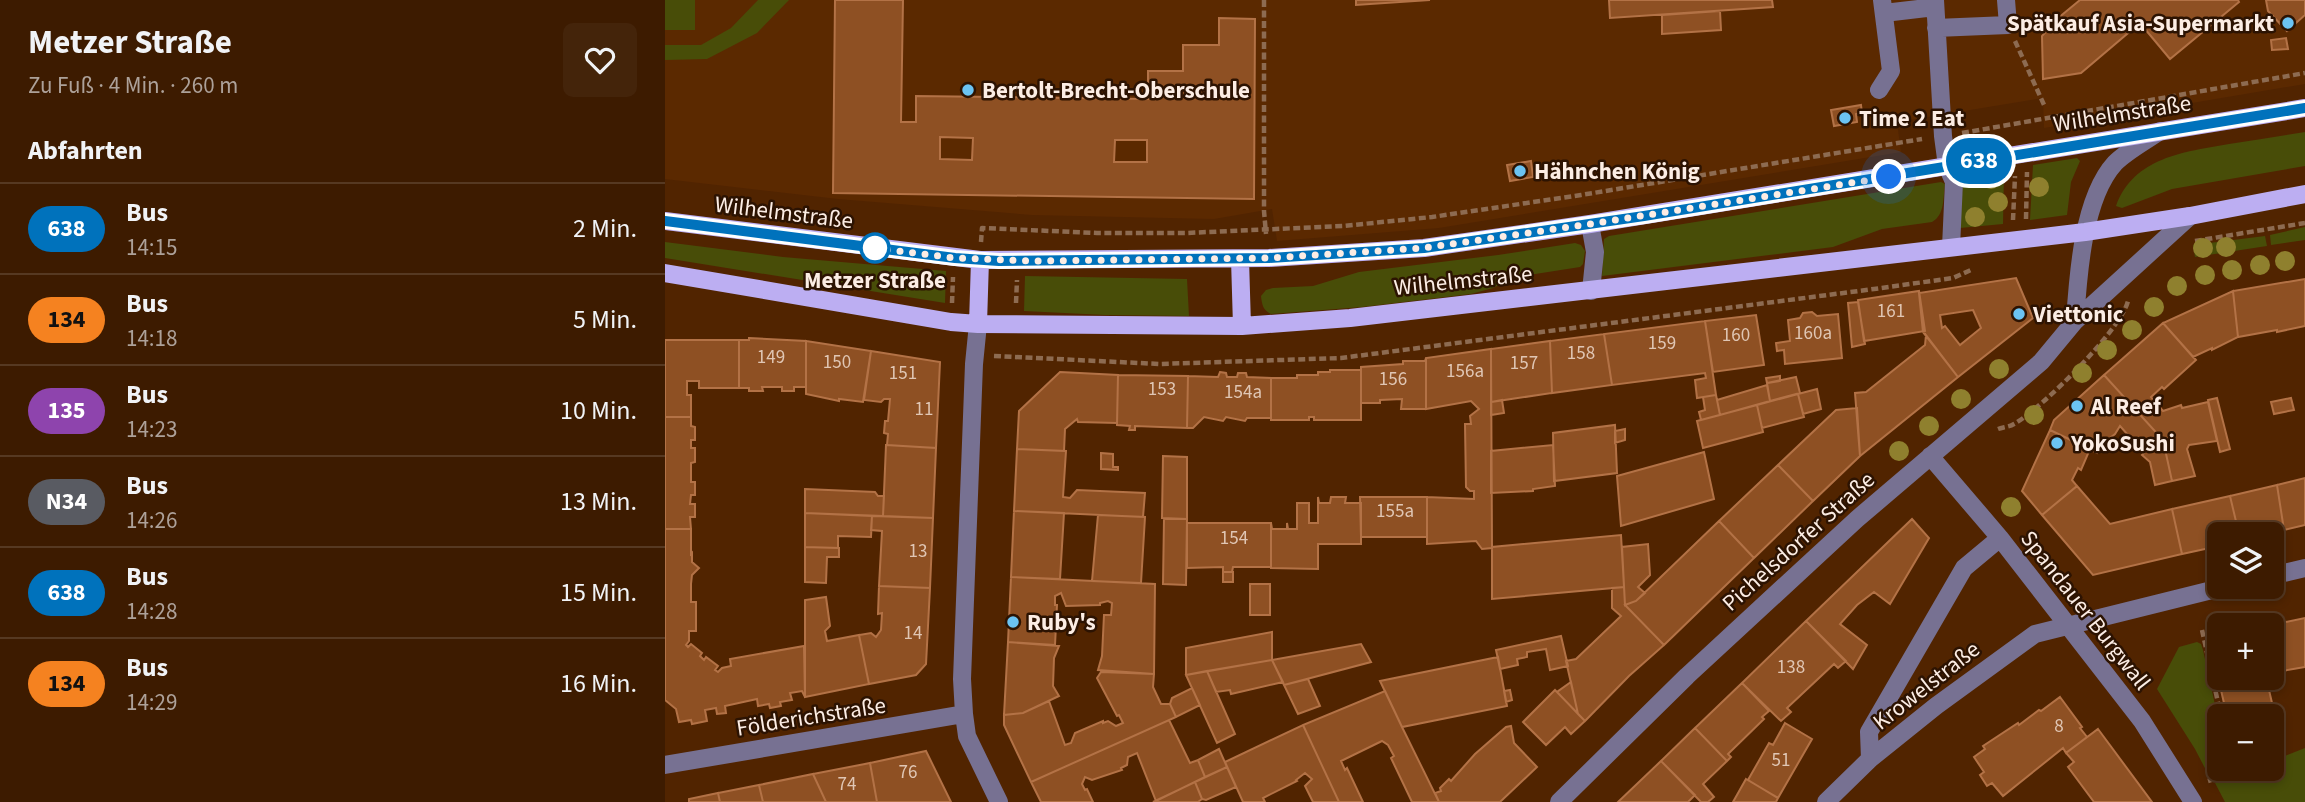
<!DOCTYPE html>
<html lang="de">
<head>
<meta charset="utf-8">
<style>
  body { margin:0; font-family:"Source Sans 3",sans-serif; background:#44240a; color:#f1f3f6; height:100vh; display:flex; flex-direction:column; font-size:26px; white-space:nowrap }
  * { box-sizing:border-box; margin:0 }
  p { font-size:23px; color:#ada199 }
  .icon { flex:none; width:38px; height:38px; fill:none; stroke:currentColor; stroke-width:2; stroke-linecap:round; stroke-linejoin:round }
  .map { position:relative; flex:1; overflow:hidden }
  .drawer { display:flex; flex-direction:column; background:#3d1b00; width:665px }
  .drawer>* { flex:none }
  .badge { padding:0 14px; border-radius:23px; font-size:24px; line-height:46px }
  .buttons { position:absolute; left:1542px; top:522px; display:grid; gap:14px }
  .buttons a { display:grid; place-items:center; width:77px; height:77px; border-radius:10px; background:#3d1b00; box-shadow:0 4px 10px #0003,0 0 0 2px #563922; font-size:35px }
  .you { position:absolute; width:35px; height:35px; margin:-18px; border:5px solid #fff; border-radius:50%; background:#1a73e8; box-shadow:0 0 0 10px #1a73e833 }
  .map>.badge { position:absolute; translate:-50% -50%; box-shadow:0 0 0 4px #fff }
  h2 { padding:0 28px; font-size:26px; line-height:63px }
  .round { display:grid; place-items:center; flex:none; width:74px; height:74px; border-radius:10px; background:#44240a }
  .headline { display:flex; align-items:center; justify-content:space-between; height:119px; padding:0 28px }
  h1 { font-size:33px; font-weight:700; line-height:52px }
  ul { padding:0; list-style:none }
  li { display:flex; align-items:center; gap:21px; height:91px; padding:0 28px; border-top:2px solid #563922 }
  li div { flex:1 }
  li b { display:block; font-size:26px }
  li em { font-style:normal }
  li .badge { min-width:77px; font-weight:700; text-align:center }
  main { display:flex; flex:1; min-height:0 }
  .map>svg:first-child { display:block }
  .built { fill:#5b2900 }
  .green { fill:#484d08 }
  .building { fill:#8e5023; stroke:#b37246; stroke-width:2; fill-rule:evenodd }
  .lines { fill:none; stroke-linecap:round; stroke-linejoin:round }
  .path { stroke:#8d6b51; stroke-width:4.5; stroke-dasharray:7 3.5; stroke-linecap:butt }
  .minor { stroke:#777192; stroke-width:18 }
  .major { stroke:#bcaef2; stroke-width:18 }
  .tree { fill:#8f802e }
  .line-casing { stroke:#fff; stroke-width:16 }
  .line { stroke:#0072bc; stroke-width:10 }
  .walk { stroke:#fcede4; stroke-width:7; stroke-dasharray:0 12.6 }
  .poi-dot { fill:#6bc3f2; stroke:#2c1302; stroke-width:2.5 }
  .stop-dot { fill:#fff; stroke:#0072bc; stroke-width:3.5 }
  .labels { text-anchor:middle; stroke-width:5; stroke-linejoin:round; paint-order:stroke }
  .number-label { font-size:19px; fill:#e0c6b4 }
  .poi-label { font-size:23px; font-weight:bold; fill:#fcede4; stroke:#2c1302; text-anchor:start }
  .street-label { font-size:23px; fill:#fcede4; stroke:#2c1302 }
  .stop-label { font-size:23px; font-weight:bold; fill:#fcede4; stroke:#2c1302 }
</style>
</head>
<body>
<main>
<section class="drawer">
<div class="headline"><div><h1>Metzer Straße</h1><p>Zu Fuß · 4 Min. · 260 m</p></div><a class="round"><svg class="icon" aria-label="heart" viewBox="0 0 24 24"><path d="M12 20l-8-8c-3-5 5-10 8-4 3-6 11-1 8 4z"/></svg></a></div>
<h2>Abfahrten</h2>
<ul>
<li><span class="badge" style="background:#0072bc;color:#fff">638</span><div><b>Bus</b><p>14:15</p></div><em>2 Min.</em></li>
<li><span class="badge" style="background:#f58220;color:#111">134</span><div><b>Bus</b><p>14:18</p></div><em>5 Min.</em></li>
<li><span class="badge" style="background:#8e44ad;color:#fff">135</span><div><b>Bus</b><p>14:23</p></div><em>10 Min.</em></li>
<li><span class="badge" style="background:#595b62;color:#fff">N34</span><div><b>Bus</b><p>14:26</p></div><em>13 Min.</em></li>
<li><span class="badge" style="background:#0072bc;color:#fff">638</span><div><b>Bus</b><p>14:28</p></div><em>15 Min.</em></li>
<li><span class="badge" style="background:#f58220;color:#111">134</span><div><b>Bus</b><p>14:29</p></div><em>16 Min.</em></li>
</ul>
</section>
<div class="map">
<svg width="1640" height="802" viewBox="0 0 1640 802">
  <rect width="100%" height="100%" fill="#512400"/>
  <path class="built" d="M0,0H1640V84L1379,128L1378,98L1232,122L1236,152L774,228L612,241L607,209L549,219L367,215L173,199L0,179Z"/>
  <path class="green" d="M0,0H30V30H0Z
    M93,0H124L92,33L42,59L0,60V45H36L66,28Z
    M1640,132V166L1507,189L1457,208L1451,206C1469,157 1519,152 1564,144C1589,140 1615,136 1640,132Z
    M1412,158L1415,161L1406,182L1402,215L1365,220L1368,165Z
    M1339,170L1338,224L1295,228L1298,178Z
    M1276,182L1280,184C1278,198 1280,215 1267,222L1217,229L1168,247L937,276L939,239L944,236Z
    M1640,227V240L1606,245L1605,235Z
    M1600,236L1602,246L1530,257L1528,245Z
    M0,242L118,257L281,271L280,303L0,258Z
    M910,243L916,245L920,251L918,264L915,267L851,277L828,288L806,294L697,307L606,314C598,310 597,305 596,296L601,290L608,288L648,286L694,272L833,255Z
    M360,276L522,279L524,316L440,315L359,311Z
    M1532,642L1536,644L1538,650L1554,723V768H1563L1562,772L1544,776L1530,749L1492,689L1514,647Z
    M1640,748V802H1560L1550,783L1589,768H1606L1607,761Z"/>
  <path class="building" d="M170,0H238L236,122H251V96L483,99V71H518V45H554V18L590,19L589,199L168,193ZM275,137L308,138L307,160L275,159ZM450,140H482V162H449Z
    M691,0H765L691,5Z
    M944,0H1107L1108,7L945,18Z
    M1415,0H1573L1574,2L1505,59L1475,23L1416,73L1378,79L1377,36L1392,19Z
    M1601,0H1640V15L1622,31L1603,11Z
    M1055,11L1056,30L997,34V15Z
    M1621,38L1623,49L1607,50L1606,40Z
    M1196,105L1197,113L1191,114L1192,122L1169,126L1166,110Z
    M866,161L868,177L845,181L842,165Z
    M1351,278L1368,318L1293,377L1258,332L1254,293ZM1308,310L1316,328L1295,345L1280,326L1277,328L1275,315Z
    M1640,279V326L1612,332V330L1573,337L1568,291Z
    M1254,291L1260,331L1199,341L1193,300Z
    M1568,291L1573,337L1547,350V348L1528,357L1498,323Z
    M1193,302L1200,344L1187,347L1183,303Z
    M1147,312L1152,316L1173,314L1177,358L1120,364L1119,350L1112,351L1111,343L1125,341L1123,320L1135,318L1138,313Z
    M1091,315L1099,365L1048,372L1040,321Z
    M1040,321L1051,395L1032,398L1030,380L1041,378L1040,373L947,385L939,334Z
    M1498,323L1531,360L1499,389L1497,387L1486,397L1498,411L1516,405L1517,408L1543,402L1552,441L1524,445L1522,449L1530,476L1507,481L1498,440L1439,375Z
    M939,334L947,385L887,393L885,341Z
    M1261,335L1293,377L1195,456L1190,393L1201,392L1260,345Z
    M84,338L141,341V387H129V391H117V387H97L98,391H84V388H74V340H84Z
    M0,340H74V388H34V381H22V395H26V417H0Z
    M141,341L206,351L198,402L174,399V401L141,394Z
    M885,341L887,393L826,402V349Z
    M826,349L827,548L817,549L811,541L762,544V497L809,499V491H805L801,487L800,424H806L805,416L814,409L806,401L761,409V358Z
    M206,351L275,362L271,448L222,445L223,434L219,433L220,421H223L225,399H219L216,402L199,400Z
    M761,358V409H736L737,399L715,400V403H696V367L738,364V361H760Z
    M665,370H696V420H649V417H644V420H606V378H632V375H653V372H665Z
    M395,372L453,375L452,423L413,422L412,419L400,429L399,451L352,449L354,411Z
    M555,372L561,373L562,377H572L573,373H581L582,377L606,378V418H582L580,421L561,417L558,421L539,417L528,428H522L523,376L553,377Z
    M453,375L523,376L522,428L470,426V430H464L465,426L452,425Z
    M1439,375L1498,440L1507,481L1490,485L1485,462L1477,455L1479,453L1455,426L1450,434L1436,445L1432,453L1385,430L1389,420Z
    M1115,376V381L1102,383L1101,378Z
    M1131,377L1135,393L1105,401L1102,383Z
    M1102,385L1105,401L1055,415L1052,400Z
    M1152,389L1156,409L1138,414L1133,394Z
    M1133,394L1139,417L1097,428L1092,405Z
    M1051,395L1055,415L1036,420L1034,412L1040,410L1038,397Z
    M1552,398L1565,449L1555,452L1543,400Z
    M1626,398L1629,410L1609,414L1606,402Z
    M837,400L839,413L826,415V402Z
    M1092,405L1098,432L1038,448L1032,421Z
    M1192,408L1195,456L1148,501L1113,465L1171,410Z
    M0,417H26V426L30,427V440H26V448H30V462L26,463V482H30V495H26L25,504H30V517H25L26,529H0Z
    M950,425L952,473L889,481L888,433Z
    M960,429V440L950,443V431Z
    M1385,430L1425,449L1416,470L1413,468L1407,480L1412,486L1377,515L1357,491Z
    M221,445L271,448L268,518L218,516Z
    M888,445L890,486L868,489V491L826,493V451Z
    M352,449L401,451L398,497L405,498L412,490L480,493L478,517L349,511Z
    M1039,452L1049,499L956,526L952,476Z
    M436,453L448,454V467H453V470L436,469Z
    M498,456L522,457V519L497,518Z
    M1113,465L1148,501L1089,558L1054,521Z
    M1640,478V525L1619,530L1612,485Z
    M1612,485L1619,530L1604,534H1574L1565,496Z
    M1412,486L1445,524L1507,509L1517,554L1428,575L1377,515Z
    M140,489L210,492L213,496H219L218,516L140,513Z
    M1565,496L1574,534H1554V546L1517,554L1507,509Z
    M653,497L654,503H665L666,497H681L680,503H696V544H653V569L606,568V523L607,529H622V523L623,529H632V503H644V523H653Z
    M695,497H762V537H696Z
    M349,511L399,513L395,579L346,577Z
    M140,513L207,516L206,537L173,536V548L140,547Z
    M433,515L480,517L476,583L427,581Z
    M207,516L268,518L265,588L214,586L217,531L206,530Z
    M499,519H522L521,585L498,584Z
    M1247,519L1264,538L1225,604L1209,592L1192,605L1175,624L1202,645L1188,669L1141,621Z
    M1054,521L1089,558L999,645L960,605L971,601Z
    M522,523H606V567H568L567,572H558V567L522,568Z
    M0,529H26V554L27,553V562L34,568L27,575L26,584V602H31V631H24V641L21,645L23,647L26,644L37,653L35,656L39,660L41,657L53,666L50,670L53,672L57,668L66,666L65,659L139,646L140,697L137,691L125,693L127,700L115,702L116,706L105,708L104,704L93,706L92,699L60,706L61,713L52,714L51,708L40,710L42,721L27,724L26,720L14,722L11,709L0,700Z
    M956,535L959,587L827,599V547Z
    M983,544L985,575L973,587L980,593L971,601L960,605L957,547Z
    M140,547L174,548V557H162L161,583L140,582Z
    M558,572H568V582H558Z
    M346,577L490,584L489,674L433,670L437,656L439,615H446L447,603L443,601L435,603V605L401,606L396,593L390,596V605H392L390,645L343,642Z
    M585,584H605V615H585Z
    M214,586L265,588L261,664L251,675L204,684L194,635L206,633L211,637L216,630L217,613L213,614Z
    M959,587L960,605L999,645L964,676L920,721L913,714L901,661L911,659L956,616L947,608V588Z
    M161,597L165,626L160,631L162,641L194,635L204,684L140,697V600Z
    M1640,618V667L1606,673V625Z
    M1141,621L1181,661L1173,668L1169,664L1122,708L1126,712L1116,721L1077,683Z
    M607,632V660L521,675V648Z
    M896,636L903,666L885,670L881,649L862,652V657L852,659L853,665L835,669L831,650Z
    M343,642L394,646L389,658L388,686L394,696L358,713L339,715Z
    M696,644L706,662L619,685L607,660Z
    M1554,646V677H1601L1610,716H1562L1546,647Z
    M833,657L842,706L737,727L715,681Z
    M607,660L618,682L566,694L565,690L551,692L542,671Z
    M542,671L570,734L552,743L521,675Z
    M436,672L489,674L488,687L496,704H505L511,717L366,782L339,725V715L358,713L384,701L400,745L406,743L410,733L438,721V723L443,721L451,726L458,723L454,715L452,716L432,678Z
    M643,679L655,706L633,714L619,685Z
    M906,682L913,714L892,692Z
    M1077,683L1104,711L1097,717L1099,719L1063,754L1066,757L1062,761L1030,728Z
    M527,688L535,705L511,717L505,704L507,698Z
    M845,690L847,700L841,702L839,691Z
    M890,690L920,721L906,734L900,727L881,745L858,722Z
    M720,691L737,727L774,802H747L726,758L729,756L723,745L717,741L676,761L680,770L682,768L698,802H674L638,725Z
    M1395,697L1417,727L1415,728L1422,737L1401,753L1398,748L1338,796L1327,783L1322,786L1315,775L1319,772L1309,757L1320,749L1318,746L1353,723L1354,725L1374,710L1376,711Z
    M504,720L525,763L533,760L540,777L491,801L472,753L463,757L462,765L456,768L457,770L427,780L420,777L417,784L420,790L422,789L428,802H376L366,782Z
    M1120,723L1147,739L1113,798L1083,780L1104,743L1108,745Z
    M638,725L674,802H648L640,786L647,779L640,773L631,780L632,781L598,798L600,802H578L560,762Z
    M846,726L849,743L872,767L835,802H774L770,793L776,791L775,788L784,779L786,781L810,754L841,727Z
    M1030,728L1062,761L1038,784L1049,797L1043,802H1036L996,761Z
    M1433,729L1487,802H1429L1403,767L1409,762L1401,753Z
    M554,749L562,767L540,777L533,760Z
    M261,751L286,802H212L205,763Z
    M996,761L1030,795L1023,802H953Z
    M205,763L212,802H161L148,774Z
    M562,767L571,787L541,800L537,799L530,782Z
    M148,774L161,802H98L94,785Z
    M1081,779L1113,798L1111,802H1068Z
    M530,782L537,799L533,802H488Z
    M94,785L98,802H55L53,793Z
    M53,793L55,802H24V799Z"/>
  <g class="lines">
    <path class="path" d="M599,0V211L601,234
      M1350,41L1380,107
      M1297,133L1640,73
      M1361,219L1362,172
      M1348,220L1350,176
      M1530,241L1640,223
      M316,242L317,228L432,233H521L678,226L767,217L916,195L1257,139
      M287,303L288,277
      M351,303L352,280
      M329,356L495,364L676,358L1209,289L1288,278L1306,270
      M1333,429C1338,427 1344,427 1349,424C1376,409 1456,330 1463,301
      M1537,630L1556,716
      M1543,781L1569,773L1568,768"/>
    <path class="minor" d="M1270,0L1278,136L1282,166L1289,182L1286,247
      M1219,13L1270,7
      M1271,28L1343,25L1341,0
      M1214,90L1226,71L1217,0
      M925,224L930,252L926,291
      M1410,321C1413,275 1418,198 1450,163C1462,151 1481,141 1495,131
      M313,324L309,364L297,679L299,714L302,736L334,802
      M1265,456L1335,538L1477,721L1528,802
      M1606,576L1640,568
      M1205,759L1204,732L1299,568L1335,538
      M0,765L299,714
      M894,802L1022,676L1192,519L1376,362L1410,321L1525,216
      M1161,802L1205,759L1271,706L1370,634L1563,586"/>
    <path class="major" d="M0,221L315,260L604,258L759,248L925,224L1640,108
      M575,259L577,326
      M0,273L286,322L313,324L577,326L685,318L1420,232L1525,216L1640,194
      M313,324L315,260"/>
  </g>
  <g class="tree">
    <circle cx="1326" cy="179" r="10"/>
    <circle cx="1374" cy="187" r="10"/>
    <circle cx="1333" cy="202" r="10"/>
    <circle cx="1310" cy="217" r="10"/>
    <circle cx="1561" cy="247" r="10"/>
    <circle cx="1538" cy="248" r="10"/>
    <circle cx="1620" cy="261" r="10"/>
    <circle cx="1595" cy="265" r="10"/>
    <circle cx="1567" cy="270" r="10"/>
    <circle cx="1540" cy="275" r="10"/>
    <circle cx="1512" cy="286" r="10"/>
    <circle cx="1489" cy="307" r="10"/>
    <circle cx="1467" cy="330" r="10"/>
    <circle cx="1442" cy="350" r="10"/>
    <circle cx="1334" cy="369" r="10"/>
    <circle cx="1417" cy="373" r="10"/>
    <circle cx="1296" cy="399" r="10"/>
    <circle cx="1369" cy="415" r="10"/>
    <circle cx="1264" cy="426" r="10"/>
    <circle cx="1234" cy="451" r="10"/>
    <circle cx="1346" cy="507" r="10"/>
  </g>
  <g class="lines">
    <defs>
      <path id="line" d="M0,221L290,258L334,261L604,258L759,248L979,216L1640,108"/>
    </defs>
    <use href="#line" class="line-casing"/>
    <use href="#line" class="line"/>
    <path class="walk" d="M210,248L290,258L369,261L604,258L759,248L925,224L1224,177"/>
  </g>
  <g class="poi-dot">
    <circle cx="1623" cy="23" r="7"/>
    <circle cx="303" cy="90" r="7"/>
    <circle cx="1180" cy="118" r="7"/>
    <circle cx="855" cy="171" r="7"/>
    <circle cx="1354" cy="314" r="7"/>
    <circle cx="1412" cy="406" r="7"/>
    <circle cx="1392" cy="443" r="7"/>
    <circle cx="348" cy="622" r="7"/>
  </g>
  <circle class="stop-dot" cx="210" cy="248" r="14"/>
  <g class="labels">
    <g class="number-label">
      <text x="1226" y="317">161</text>
      <text x="1148" y="339">160a</text>
      <text x="1071" y="341">160</text>
      <text x="997" y="349">159</text>
      <text x="916" y="359">158</text>
      <text x="106" y="363">149</text>
      <text x="172" y="368">150</text>
      <text x="859" y="369">157</text>
      <text x="800" y="377">156a</text>
      <text x="238" y="379">151</text>
      <text x="728" y="385">156</text>
      <text x="497" y="395">153</text>
      <text x="578" y="398">154a</text>
      <text x="259" y="415">11</text>
      <text x="730" y="517">155a</text>
      <text x="569" y="544">154</text>
      <text x="253" y="557">13</text>
      <text x="248" y="639">14</text>
      <text x="1126" y="673">138</text>
      <text x="1394" y="732">8</text>
      <text x="1116" y="766">51</text>
      <text x="243" y="778">76</text>
      <text x="182" y="790">74</text>
    </g>
    <g class="poi-label">
      <text x="1609" y="31" text-anchor="end">Spätkauf Asia-Supermarkt</text>
      <text x="317" y="98">Bertolt-Brecht-Oberschule</text>
      <text x="1194" y="126">Time 2 Eat</text>
      <text x="869" y="179">Hähnchen König</text>
      <text x="1368" y="322">Viettonic</text>
      <text x="1426" y="414">Al Reef</text>
      <text x="1406" y="451">YokoSushi</text>
      <text x="362" y="630">Ruby's</text>
    </g>
    <g class="street-label">
      <text transform="translate(1457 113) rotate(-9)" y="8">Wilhelmstraße</text>
      <text transform="translate(119 212) rotate(7)" y="8">Wilhelmstraße</text>
      <text transform="translate(798 280) rotate(-6)" y="8">Wilhelmstraße</text>
      <text transform="translate(1133 541) rotate(-42)" y="8">Pichelsdorfer Straße</text>
      <text transform="translate(1421 610) rotate(52)" y="8">Spandauer Burgwall</text>
      <text transform="translate(1261 685) rotate(-38)" y="8">Krowelstraße</text>
      <text transform="translate(146 716) rotate(-9)" y="8">Földerichstraße</text>
    </g>
    <g class="stop-label">
      <text x="210" y="288">Metzer Straße</text>
    </g>
  </g>
</svg>
<div class="buttons">
<a><svg class="icon" aria-label="layers" viewBox="0 0 24 24"><path d="M12 4l9 5-9 5-9-5zM3 14l9 5 9-5"/></svg></a>
<a>+</a>
<a>−</a>
</div>
<div class="you" style="left:1224px;top:177px"></div>
<b class="badge" style="left:1314px;top:161px;background:#0072bc;color:#fff">638</b>
</div>
</main>
</body>
</html>
